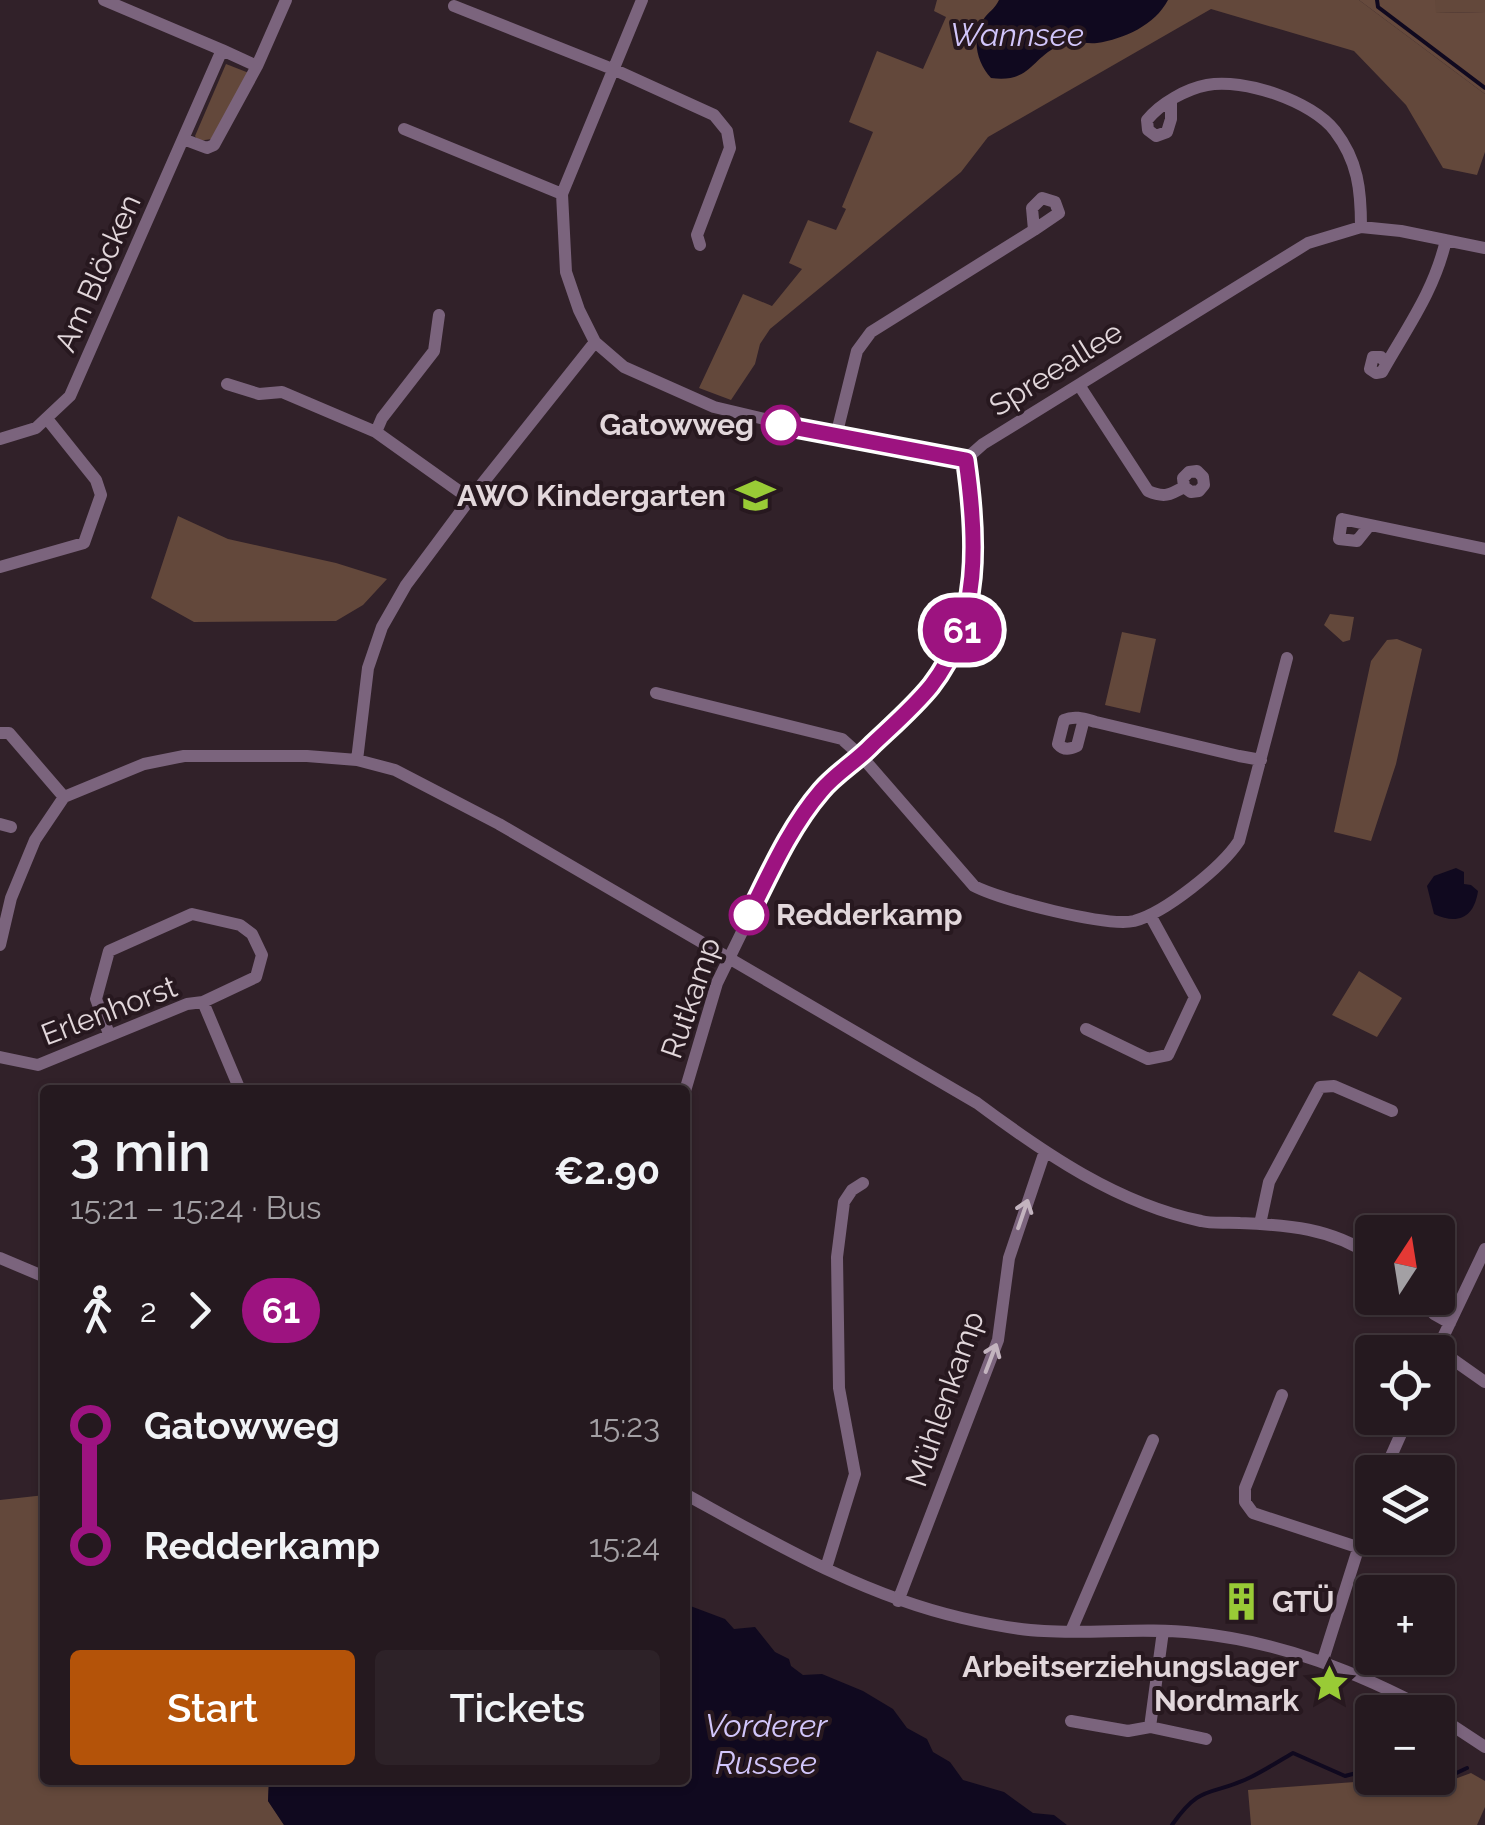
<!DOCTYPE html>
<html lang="en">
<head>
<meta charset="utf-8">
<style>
  body { margin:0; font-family:Raleway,sans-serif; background:#2d2228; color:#f1f3f6; height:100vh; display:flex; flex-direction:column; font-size:38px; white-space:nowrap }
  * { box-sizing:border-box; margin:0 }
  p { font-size:32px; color:#a3a0a4 }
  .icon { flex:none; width:55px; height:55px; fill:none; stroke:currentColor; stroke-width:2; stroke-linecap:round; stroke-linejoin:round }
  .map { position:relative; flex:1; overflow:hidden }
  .sheet { position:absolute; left:40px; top:1085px; width:650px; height:700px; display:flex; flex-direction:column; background:#25191f; border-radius:10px; box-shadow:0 2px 8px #0004,0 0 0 2px #42383d }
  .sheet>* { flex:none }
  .badge { padding:0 20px; border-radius:32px; font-size:35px; line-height:65px }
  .needle { width:65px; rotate:12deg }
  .tools { position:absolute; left:1355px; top:1215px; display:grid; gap:20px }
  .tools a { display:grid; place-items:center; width:100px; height:100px; border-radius:10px; background:#25191f; box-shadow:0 2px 8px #0004,0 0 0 2px #42383d; font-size:50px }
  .map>.badge { position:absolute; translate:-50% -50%; box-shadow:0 0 0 5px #fff }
  .legs { display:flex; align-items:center; gap:15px; height:110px; padding:0 30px; font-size:32px }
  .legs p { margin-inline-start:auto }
  .headline { display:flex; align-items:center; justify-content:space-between; height:170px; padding:0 30px }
  h1 { font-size:55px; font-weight:600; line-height:75px }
  .action { display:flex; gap:20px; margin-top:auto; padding:20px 30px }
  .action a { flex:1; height:115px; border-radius:10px; background:#b45309; color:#fff; font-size:40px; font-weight:600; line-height:115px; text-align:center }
  .action a+a { background:#2d2228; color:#f1f3f6 }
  ul { padding:0 30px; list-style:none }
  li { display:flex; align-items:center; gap:35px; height:120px; font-size:38px }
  li i { display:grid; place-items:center; width:15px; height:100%; margin:0 12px; background:currentColor }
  li i::after { content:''; width:25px; height:25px; margin:-12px; border:8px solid; border-radius:50%; background:#25191f }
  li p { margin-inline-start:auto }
  li:first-child i { background:linear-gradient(#0000 50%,currentColor 0) }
  li:last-child i { background:linear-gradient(currentColor 50%,#0000 0) }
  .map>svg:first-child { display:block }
  .green { fill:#63483b }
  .forest { fill:#664a3d }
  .water { fill:#10091f }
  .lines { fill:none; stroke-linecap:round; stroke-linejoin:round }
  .stream { stroke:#10091f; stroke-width:4 }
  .minor { stroke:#7b647d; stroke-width:12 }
  .oneway { stroke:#c3b4bf }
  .line-1-casing { stroke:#fff; stroke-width:22 }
  .line-1 { stroke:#9d1380; stroke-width:15 }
  .stop-1-dot { fill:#fff; stroke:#9d1380; stroke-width:5 }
  .labels { text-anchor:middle; stroke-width:8; stroke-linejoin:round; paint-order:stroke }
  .street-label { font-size:30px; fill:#e2d7db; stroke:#27181f }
  .stop-label { font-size:30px; font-weight:bold; fill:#e2d7db; stroke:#27181f; text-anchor:end }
  .poi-label { font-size:30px; font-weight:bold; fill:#e2d7db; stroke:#27181f; text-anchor:end }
  .water-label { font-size:32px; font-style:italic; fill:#d2c6fb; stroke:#27181f }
</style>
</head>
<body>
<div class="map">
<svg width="1485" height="1825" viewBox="0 0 1485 1825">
  <rect width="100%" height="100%" fill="#312129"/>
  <path class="green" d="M937,0H1359L1485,94V152L1477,175L1443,168L1406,105L1354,51L1211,9L988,137L961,172L770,329L760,344L755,364L731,400L699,388L743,294L772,306L802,269L789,263L808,220L836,230L846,209L842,207L873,132L849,122L877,51L923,69L946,17L934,11Z
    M1435,0H1485V12L1435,13Z
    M226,64L249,73L212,139L198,141L195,136Z
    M178,516L228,539L336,563L387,579L363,605L336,621L194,622L151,598Z
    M1330,614L1354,617L1350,640L1343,642L1324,625Z
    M1122,632L1156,639L1140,713L1105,705Z
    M1397,639L1422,649L1396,764L1371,841L1334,832L1371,661L1387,640Z
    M1359,971L1402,998L1377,1037L1332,1015Z
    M45,1495V1780H269L268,1801L284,1825H0V1500Z
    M1471,1773L1485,1781V1807L1477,1825H1251L1248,1790L1409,1778L1452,1780Z"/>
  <path class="forest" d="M1359,0H1435L1436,13L1485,12V94Z"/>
  <path class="water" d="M999,0H1168C1155,25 1124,39 1097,43C1084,44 1070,40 1058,46C1030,60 1030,83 991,78C977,63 971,39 983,20C988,12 995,9 999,0Z
    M1456,868L1464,872V884L1471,885L1478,891C1474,918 1458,925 1434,914L1427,886L1434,876Z
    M685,1604L725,1619L734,1629L755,1627L775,1652L789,1659L791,1666L803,1675L822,1674L863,1691L893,1709L907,1728L927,1739L933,1752L950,1762L963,1780L1004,1792L1033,1813L1054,1815L1067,1825H284L268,1801L269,1780H685Z"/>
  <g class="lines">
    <path class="stream" d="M1377,0L1378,7L1485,88
      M1438,1776L1448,1777L1467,1768
      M1172,1825C1202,1782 1211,1797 1251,1777C1265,1770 1279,1761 1293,1753L1345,1776L1372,1769"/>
    <path class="minor" d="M104,0L222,50
      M642,0L562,194L566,272L579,310L595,342L624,367L714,407L836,436L966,459
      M454,6L615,70L714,115L727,131L730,148L697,235L700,245
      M1171,101V119L1167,132L1156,136L1148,130L1147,120C1161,103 1186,89 1207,85C1244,78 1312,101 1335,131C1358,161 1361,190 1361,227
      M404,129L562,194
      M183,139L207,148L214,145L257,66
      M1385,362L1381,357H1373L1370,369L1376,373L1382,372C1406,329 1434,292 1446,240
      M227,384L259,394L282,392L376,432L470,499
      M1079,385L1148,491C1164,498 1170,495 1184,487L1183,478L1189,472L1197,471L1203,477L1204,485L1199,491L1191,492L1184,487
      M376,432L382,418L434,351L439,315
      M836,436L857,351L871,332L1034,230L1059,213L1055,202L1042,198L1032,208L1034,230
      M0,439L36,428L70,396L222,50L257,66L286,0
      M966,459L983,444L1308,243L1361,227L1401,231L1485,248
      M1369,526L1357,541L1339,539L1342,519L1485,549
      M0,567L84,543L101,495L96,480L48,420
      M656,693L842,739L862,757L974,886C1001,900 1106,927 1134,921C1165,913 1222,867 1239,841L1287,658
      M1084,719L1077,746C1070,749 1064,751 1058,744L1064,720C1075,715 1085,719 1096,722L1239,756L1261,760
      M0,733H9L64,797
      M357,760L368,668L382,627L406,585L470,499L595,342
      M0,824L11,827
      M0,945L11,898L35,840L64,797L144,764L184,756H307L357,760L395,770L499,824L977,1103C1044,1153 1118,1204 1201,1221C1213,1224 1227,1222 1240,1223C1288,1225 1331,1228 1372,1256
      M1086,1029L1148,1059L1168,1055L1195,997L1150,915
      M109,1034L96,999L109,951L192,914L240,925L252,934L262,955L256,977L203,1002
      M0,1057L38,1065L187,1004L203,1002L240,1090
      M685,1091L717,983L786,842L821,791L862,757L931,687L963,627L975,548L966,459
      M1260,1224L1269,1182L1320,1087L1334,1086L1392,1111
      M0,1258L45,1277
      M1417,1298L1434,1314L1450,1323
      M1438,1349L1485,1382
      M1436,1352L1485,1249
      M1282,1395L1245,1488V1502L1253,1513L1357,1547
      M1384,1472L1408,1418
      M685,1494C774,1543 862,1595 962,1618C988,1624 1017,1630 1044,1631C1095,1634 1146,1627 1196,1633C1281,1642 1358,1672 1432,1712
      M826,1568L855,1474L839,1388L837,1257L844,1202L852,1190L863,1183
      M898,1601L998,1340L1009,1258L1044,1154
      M1071,1631L1153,1440
      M1323,1660L1372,1505
      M1438,1716L1485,1747
      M1071,1721L1128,1731L1150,1727L1206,1739
      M1150,1727L1163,1631"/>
  </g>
  <defs><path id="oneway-shaft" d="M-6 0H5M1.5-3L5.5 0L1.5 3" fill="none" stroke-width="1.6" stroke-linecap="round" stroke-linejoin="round" transform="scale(2.5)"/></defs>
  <g class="oneway">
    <use href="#oneway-shaft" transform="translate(1023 1214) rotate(-71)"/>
    <use href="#oneway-shaft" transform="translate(991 1358) rotate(-69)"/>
  </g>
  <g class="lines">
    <defs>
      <path id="line-1" d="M749,915C770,873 790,827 821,791C836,773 856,762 872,745C892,726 914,707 931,686C982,620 977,537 966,460L781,425"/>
    </defs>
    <use href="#line-1" class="line-1-casing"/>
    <use href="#line-1" class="line-1"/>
  </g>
  <defs>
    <symbol id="school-bare" viewBox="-9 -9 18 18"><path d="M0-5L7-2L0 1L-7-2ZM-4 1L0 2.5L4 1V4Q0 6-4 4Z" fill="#99cb36" stroke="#27181f" stroke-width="2.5" paint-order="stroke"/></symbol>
    <symbol id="building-bare" viewBox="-9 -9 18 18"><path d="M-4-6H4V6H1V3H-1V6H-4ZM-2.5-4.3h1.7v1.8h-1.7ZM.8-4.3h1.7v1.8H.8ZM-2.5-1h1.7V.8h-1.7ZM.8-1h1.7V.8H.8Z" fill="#99cb36" stroke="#27181f" stroke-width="2.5" paint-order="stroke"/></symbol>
    <symbol id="sight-bare" viewBox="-9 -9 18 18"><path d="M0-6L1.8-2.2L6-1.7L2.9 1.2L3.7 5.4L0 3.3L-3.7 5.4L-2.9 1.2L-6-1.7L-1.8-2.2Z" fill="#99cb36" stroke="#27181f" stroke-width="2.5" paint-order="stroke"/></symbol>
  </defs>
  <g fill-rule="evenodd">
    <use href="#school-bare" x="728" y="468" width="55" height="55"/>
    <use href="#building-bare" x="1214" y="1574" width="55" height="55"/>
    <use href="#sight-bare" x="1302" y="1656" width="55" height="55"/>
  </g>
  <g class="stop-1-dot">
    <circle cx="781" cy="425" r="18"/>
    <circle cx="749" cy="915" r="18"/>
  </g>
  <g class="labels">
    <g class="street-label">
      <text transform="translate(98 273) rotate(-66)" y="10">Am Blöcken</text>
      <text transform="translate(1056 369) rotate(-32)" y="10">Spreeallee</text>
      <text transform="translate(691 998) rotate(-71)" y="10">Rutkamp</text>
      <text transform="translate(109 1011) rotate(-21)" y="10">Erlenhorst</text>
      <text transform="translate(945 1399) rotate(-71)" y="10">Mühlenkamp</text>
    </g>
    <g class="stop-label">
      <text x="754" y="435">Gatowweg</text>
      <text x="776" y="925" text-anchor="start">Redderkamp</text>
    </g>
    <g class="poi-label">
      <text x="726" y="506">AWO Kindergarten</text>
      <text x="1272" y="1612" text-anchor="start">GTÜ</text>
      <text x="1299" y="1677">Arbeitserziehungslager<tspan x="1299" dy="34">Nordmark</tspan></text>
    </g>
    <g class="water-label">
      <text x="1017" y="46">Wannsee</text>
      <text x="766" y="1737">Vorderer<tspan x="766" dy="37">Russee</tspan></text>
    </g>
  </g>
</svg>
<div class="tools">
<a><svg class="needle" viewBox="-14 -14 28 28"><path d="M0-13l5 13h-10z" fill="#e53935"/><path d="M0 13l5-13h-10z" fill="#a3a0a4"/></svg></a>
<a><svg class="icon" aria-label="locate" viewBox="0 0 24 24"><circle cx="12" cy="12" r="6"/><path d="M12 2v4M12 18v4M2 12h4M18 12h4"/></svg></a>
<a><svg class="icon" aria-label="layers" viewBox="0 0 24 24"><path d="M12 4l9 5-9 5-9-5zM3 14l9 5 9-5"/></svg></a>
<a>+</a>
<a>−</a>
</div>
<b class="badge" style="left:962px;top:630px;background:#9d1380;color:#fff">61</b>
<section class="sheet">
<div class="headline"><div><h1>3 min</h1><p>15:21 – 15:24 · Bus</p></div><b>€2.90</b></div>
<div class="legs"><svg class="icon" aria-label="walk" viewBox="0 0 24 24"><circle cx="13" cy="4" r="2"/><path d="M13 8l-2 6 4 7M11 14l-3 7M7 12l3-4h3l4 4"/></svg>2<svg class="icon" aria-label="forward" viewBox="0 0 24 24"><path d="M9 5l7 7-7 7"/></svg><b class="badge" style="background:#9d1380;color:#fff">61</b></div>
<ul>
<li><i style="color:#9d1380"></i><b>Gatowweg</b><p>15:23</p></li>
<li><i style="color:#9d1380"></i><b>Redderkamp</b><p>15:24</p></li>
</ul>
<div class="action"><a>Start</a><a>Tickets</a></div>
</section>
</div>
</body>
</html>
